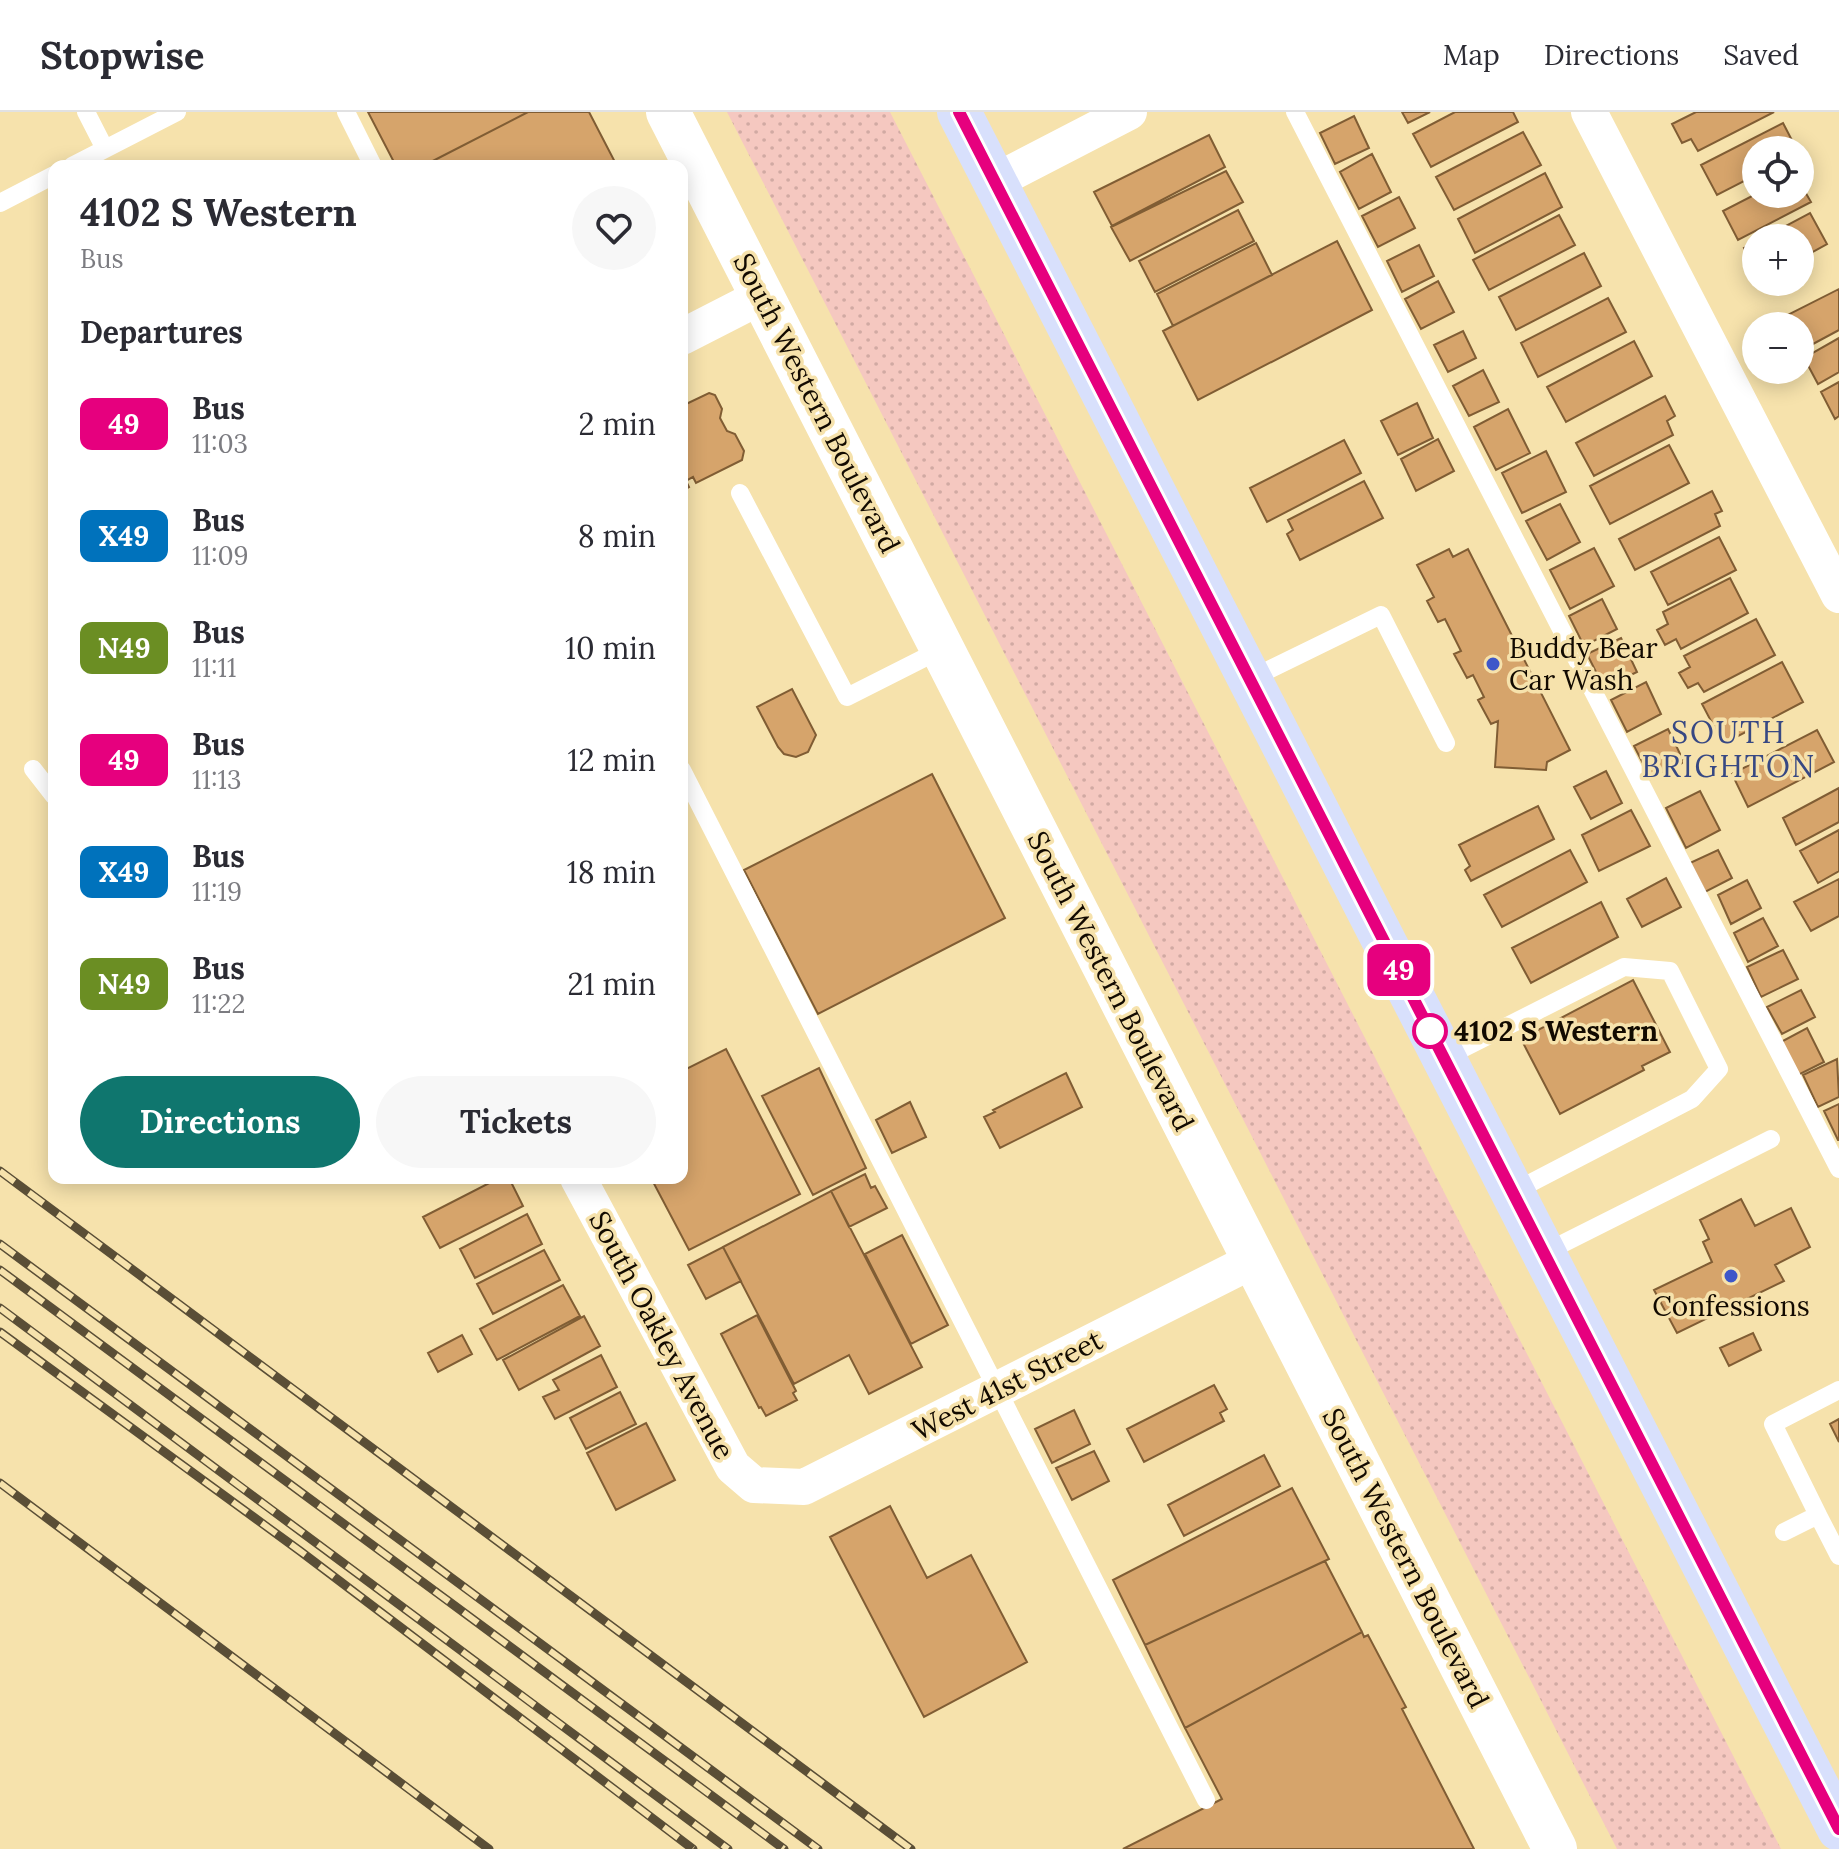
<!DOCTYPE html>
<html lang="en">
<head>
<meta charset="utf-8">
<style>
  body { margin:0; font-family:Lora,serif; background:#f7f7f7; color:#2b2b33; height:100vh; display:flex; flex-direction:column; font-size:30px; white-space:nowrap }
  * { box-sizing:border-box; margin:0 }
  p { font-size:26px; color:#7c7c81 }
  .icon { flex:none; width:44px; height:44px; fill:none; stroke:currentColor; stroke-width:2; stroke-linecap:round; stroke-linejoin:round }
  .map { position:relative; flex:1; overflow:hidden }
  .sheet { position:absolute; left:48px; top:48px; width:640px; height:1024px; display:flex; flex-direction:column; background:#fff; border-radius:16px; box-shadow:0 4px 20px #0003 }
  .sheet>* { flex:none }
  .badge { padding:0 16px; border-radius:12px; font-size:28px; line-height:52px }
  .tools { position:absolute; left:1742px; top:24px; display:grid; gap:16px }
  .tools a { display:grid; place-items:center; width:72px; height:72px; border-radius:50%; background:#fff; box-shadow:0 4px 20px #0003; font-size:40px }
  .map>.badge { position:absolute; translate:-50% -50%; box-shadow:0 0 0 4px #fff }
  h2 { padding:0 32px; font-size:30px; line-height:72px }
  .round { display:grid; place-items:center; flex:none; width:84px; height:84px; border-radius:42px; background:#f7f7f7 }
  .summary { display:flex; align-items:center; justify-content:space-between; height:136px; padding:0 32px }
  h1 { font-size:38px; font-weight:700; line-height:60px }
  .cta { display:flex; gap:16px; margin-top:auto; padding:16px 32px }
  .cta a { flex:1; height:92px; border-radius:48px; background:#0f766e; color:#fff; font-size:32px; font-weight:700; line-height:92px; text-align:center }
  .cta a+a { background:#f7f7f7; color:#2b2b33 }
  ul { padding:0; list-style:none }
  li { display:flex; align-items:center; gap:24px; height:112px; padding:0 32px }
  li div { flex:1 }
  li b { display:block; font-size:30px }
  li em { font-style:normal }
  li .badge { min-width:88px; font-weight:700; text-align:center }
  header { display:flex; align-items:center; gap:48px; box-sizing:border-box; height:112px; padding:0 40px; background:#fff; border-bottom:2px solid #e1e1e2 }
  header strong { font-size:38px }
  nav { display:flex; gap:44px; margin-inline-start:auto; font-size:28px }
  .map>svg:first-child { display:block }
  .grass { fill:url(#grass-dots) }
  .building { fill:#d6a46b; stroke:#805d34; stroke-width:2 }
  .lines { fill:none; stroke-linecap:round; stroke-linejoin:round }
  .service { stroke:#fff; stroke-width:18 }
  .minor { stroke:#fff; stroke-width:36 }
  .tertiary { stroke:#fff; stroke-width:44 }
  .secondary { stroke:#d8e0fc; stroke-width:44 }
  .rail-casing { stroke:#5a4e36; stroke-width:9 }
  .rail { stroke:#f6e2ac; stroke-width:6; stroke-dasharray:18; stroke-linecap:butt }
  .line-casing { stroke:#fff; stroke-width:18 }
  .line { stroke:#e6007e; stroke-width:12 }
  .poi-dot { fill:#3e57c9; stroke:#f6e2ac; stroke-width:3 }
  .stop-dot { fill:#fff; stroke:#e6007e; stroke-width:4 }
  .labels { text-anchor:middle; stroke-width:7; stroke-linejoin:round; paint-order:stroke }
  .street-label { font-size:28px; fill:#120a00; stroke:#f6e2ac }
  .poi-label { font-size:28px; fill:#120a00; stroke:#f6e2ac; text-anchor:start }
  .stop-label { font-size:28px; font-weight:bold; fill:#120a00; stroke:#f6e2ac; text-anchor:start }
  .neighbourhood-label { font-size:30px; letter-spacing:2px; fill:#374883; stroke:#f6e2ac }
</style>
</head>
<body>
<header>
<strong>Stopwise</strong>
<nav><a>Map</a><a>Directions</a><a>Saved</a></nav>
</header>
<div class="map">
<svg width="1839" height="1737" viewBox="0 0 1839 1737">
  <defs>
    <pattern id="grass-dots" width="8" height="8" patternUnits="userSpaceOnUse" patternTransform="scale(2)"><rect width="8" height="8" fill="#f5c8c0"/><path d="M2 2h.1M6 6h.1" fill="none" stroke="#d1aaa3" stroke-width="1.8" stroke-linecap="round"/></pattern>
  </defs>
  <rect width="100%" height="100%" fill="#f6e2ac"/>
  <path class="grass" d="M727,0H890L1781,1737H1617Z"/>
  <path class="building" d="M368,0H528L423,54H396Z
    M528,0H589L617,54H423Z
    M1402,0H1430L1408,11Z
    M1455,0H1513L1518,10L1431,55L1413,22Z
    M1696,0H1774L1698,39L1691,27L1682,31L1672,12Z
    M1354,4L1369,36L1335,52L1320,21Z
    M1783,11L1797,38H1756V63L1717,83L1701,53Z
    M1523,20L1541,53L1454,98L1436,65Z
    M1209,23L1225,55L1112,114L1094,80Z
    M1372,42L1391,80L1359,97L1340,60Z
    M1226,59L1243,90L1130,149L1111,115Z
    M1545,61L1562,95L1475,141L1458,107Z
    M1800,71L1811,90L1738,128L1723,99L1756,82H1800Z
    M1399,85L1415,116L1378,135L1362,104Z
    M1238,98L1254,129L1155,180L1139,149Z
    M1810,101L1827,132L1800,147V126H1763Z
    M1559,103L1575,133L1489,178L1473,148Z
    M1337,129L1372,198L1198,288L1163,219Z
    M1756,130V158L1744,136Z
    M1256,131L1272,163L1173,214L1157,182Z
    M1419,133L1434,164L1402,180L1387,149Z
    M1584,141L1601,174L1516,218L1499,185Z
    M1438,169L1454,200L1421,217L1405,187Z
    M1839,177V218L1800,239V214H1776L1774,210Z
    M1608,186L1626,220L1538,265L1521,231Z
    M1463,219L1476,246L1448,260L1434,233Z
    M1839,226V260L1818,272L1804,246Z
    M1634,229L1652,264L1566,310L1547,275Z
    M1483,258L1499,290L1469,304L1453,274Z
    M1839,270V304L1835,307L1821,280Z
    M709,281L715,283L722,297L720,306L727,319L735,322L744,339L742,348L696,371L693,365L686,369L689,375L682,379V294Z
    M1665,284L1675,304L1667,309L1673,323L1594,364L1576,331Z
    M1417,291L1433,326L1398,343L1381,309Z
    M1508,297L1530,341L1496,358L1474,315Z
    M1438,327L1454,359L1416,379L1401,347Z
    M1344,328L1361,361L1267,410L1250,376Z
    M1669,333L1689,371L1610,412L1590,374Z
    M1546,339L1566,380L1522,401L1502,361Z
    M1364,369L1383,406L1300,448L1287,422L1293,418L1288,408Z
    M1712,379L1722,399L1715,402L1720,414L1635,458L1619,427Z
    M1560,392L1580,430L1547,448L1526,409Z
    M1719,425L1736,458L1668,493L1651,460Z
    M1594,436L1614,474L1570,497L1550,458Z
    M1449,437L1453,445L1468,437L1570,638L1547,650L1546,658L1495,655L1498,609L1491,612L1478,588L1484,585L1473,563L1467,566L1454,542L1461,539L1445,507L1438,510L1427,489L1434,485L1417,453Z
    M1730,466L1748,501L1681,537L1676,527L1665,533L1657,518L1668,512L1663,500Z
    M1602,487L1617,517L1584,534L1569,504Z
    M1756,507L1775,543L1704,580L1698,571L1688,576L1679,561L1690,555L1684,544Z
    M1621,526L1637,560L1604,576L1587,542Z
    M1782,550L1803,590L1723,632L1702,592Z
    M1646,570L1661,602L1627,620L1611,588Z
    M792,577L816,623L808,640L796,645L784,642L778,635L757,595Z
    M1668,617L1684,650L1651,667L1634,634Z
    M1817,618L1834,650L1748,695L1732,662Z
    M1606,659L1622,691L1591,707L1574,675Z
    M932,662L1005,806L818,902L744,758Z
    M1839,676V710L1796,733L1783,706Z
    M1700,679L1720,718L1686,736L1666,696Z
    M1538,694L1554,727L1471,769L1465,758L1470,754L1459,733Z
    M1631,698L1650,734L1599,759L1582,723Z
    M1839,718V759L1818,771L1800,739Z
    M1570,738L1587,770L1502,815L1484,783Z
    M1718,738L1732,766L1705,780L1690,751Z
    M1666,766L1681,795L1642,815L1627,787Z
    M1839,767V804L1811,819L1794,790Z
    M1747,768L1761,796L1731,812L1718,783Z
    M1601,790L1618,825L1531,871L1512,836Z
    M1763,806L1778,834L1748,850L1734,821Z
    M1783,838L1798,867L1761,885L1747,855Z
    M1633,868L1670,940L1642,954L1644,958L1560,1002L1521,927Z
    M1801,878L1815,905L1782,922L1767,895Z
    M1807,916L1824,950L1798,963L1781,930Z
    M726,937L800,1082L689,1138L651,1066H682V959Z
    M1837,947L1839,985L1818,995L1803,963Z
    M819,956L866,1056L813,1083L762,984Z
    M1066,961L1082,995L1000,1036L984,1005L995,1000L993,998Z
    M910,990L926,1025L892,1041L876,1008Z
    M1839,992V1028H1838L1824,999Z
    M865,1062L871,1076L875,1074L887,1096L849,1115L831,1079Z
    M499,1066H509L523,1094L440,1136L423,1105Z
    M831,1079L922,1255L869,1282L849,1243L794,1272L723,1135Z
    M1741,1087L1755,1114L1791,1096L1810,1135L1775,1153L1784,1169L1677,1221L1654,1178L1712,1150L1703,1130L1709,1127L1700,1108Z
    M527,1102L542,1132L475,1166L460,1137Z
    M902,1123L948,1213L911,1232L865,1142Z
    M723,1135L741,1169L706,1187L688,1153Z
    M544,1138L560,1168L493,1202L477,1172Z
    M563,1173L580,1204L497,1248L480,1217Z
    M757,1203L796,1279L793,1281L797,1288L766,1304L761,1295L759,1296L721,1222Z
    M584,1204L600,1234L519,1278L503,1248Z
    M1753,1221L1761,1238L1729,1254L1720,1236Z
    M462,1223L472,1242L438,1260L428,1241Z
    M601,1243L617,1275L555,1307L543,1285L559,1278L553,1268Z
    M1214,1273L1227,1297L1220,1301L1224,1309L1144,1350L1127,1317Z
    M620,1280L636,1312L586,1337L570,1306Z
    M1074,1298L1090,1332L1052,1351L1035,1317Z
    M1839,1307V1330L1830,1312Z
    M646,1311L675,1368L616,1398L587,1341Z
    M1094,1339L1109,1369L1072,1388L1056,1356Z
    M1264,1343L1280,1374L1184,1424L1168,1393Z
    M1292,1376L1329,1447L1145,1533L1113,1468Z
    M890,1394L927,1466L971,1443L1027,1550L924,1605L830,1425Z
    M1325,1449L1362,1520L1185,1616L1145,1533Z
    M1362,1520L1364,1525L1368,1523L1406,1595L1402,1597L1474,1737H1123L1222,1687L1185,1616Z"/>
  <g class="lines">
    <path class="service" d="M86,0L105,37
      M346,0L373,54
      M1295,0L1839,1057
      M72,54L177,0
      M0,91L54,63
      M740,381L847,585L942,537
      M1250,567L1381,503L1446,631
      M33,657L54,684
      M682,658L1206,1688
      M1444,946L1624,855L1670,859L1719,957L1692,987L1513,1080
      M1544,1141L1771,1027
      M1818,1403L1839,1444
      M1784,1420L1818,1403L1773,1312L1839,1278"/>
    <path class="minor" d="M1589,0L1839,483
      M994,70L1129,0
      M682,225L762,184
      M578,1066L733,1355L754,1373L804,1375L1254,1148"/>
    <path class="tertiary" d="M668,0L1555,1737"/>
    <path class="secondary" d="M959,0L1839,1717"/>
    <defs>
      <path id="rail" d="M0,1059L911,1737
        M0,1132L818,1737
        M0,1158L784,1737
        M0,1196L728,1737
        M0,1220L300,1439L693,1737
        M0,1371L489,1737"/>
    </defs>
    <use href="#rail" class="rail-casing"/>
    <use href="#rail" class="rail"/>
  </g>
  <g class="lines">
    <defs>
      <path id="line" d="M959,0L1839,1717"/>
    </defs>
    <use href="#line" class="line-casing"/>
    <use href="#line" class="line"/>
  </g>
  <g class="poi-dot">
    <circle cx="1493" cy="552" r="8"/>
    <circle cx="1731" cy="1164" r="8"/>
  </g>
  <circle class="stop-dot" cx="1430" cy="919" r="16"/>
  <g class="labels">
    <g class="street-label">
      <text transform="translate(817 291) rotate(63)" y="10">South Western Boulevard</text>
      <text transform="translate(1111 869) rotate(63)" y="10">South Western Boulevard</text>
      <text transform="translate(662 1223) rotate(62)" y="10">South Oakley Avenue</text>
      <text transform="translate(1007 1273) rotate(-27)" y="10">West 41st Street</text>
      <text transform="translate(1406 1446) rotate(63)" y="10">South Western Boulevard</text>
    </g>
    <g class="poi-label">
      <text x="1509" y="546">Buddy Bear<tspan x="1509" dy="32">Car Wash</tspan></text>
      <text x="1731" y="1204" text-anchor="middle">Confessions</text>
    </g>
    <g class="stop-label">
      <text x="1454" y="929">4102 S Western</text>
    </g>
    <g class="neighbourhood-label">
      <text x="1729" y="631">SOUTH<tspan x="1729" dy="34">BRIGHTON</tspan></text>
    </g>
  </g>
</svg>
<div class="tools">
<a><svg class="icon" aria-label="locate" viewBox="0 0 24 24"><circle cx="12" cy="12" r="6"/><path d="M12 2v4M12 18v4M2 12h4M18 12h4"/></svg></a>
<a>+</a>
<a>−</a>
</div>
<b class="badge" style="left:1399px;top:858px;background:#e6007e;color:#fff">49</b>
<section class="sheet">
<div class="summary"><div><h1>4102 S Western</h1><p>Bus</p></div><a class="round"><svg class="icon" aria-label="heart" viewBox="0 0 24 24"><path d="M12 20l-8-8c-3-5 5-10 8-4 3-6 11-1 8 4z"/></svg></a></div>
<h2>Departures</h2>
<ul>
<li><span class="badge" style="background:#e6007e;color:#fff">49</span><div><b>Bus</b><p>11:03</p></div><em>2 min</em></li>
<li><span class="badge" style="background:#0072bc;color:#fff">X49</span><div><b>Bus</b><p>11:09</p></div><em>8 min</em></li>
<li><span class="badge" style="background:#6b8e23;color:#fff">N49</span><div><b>Bus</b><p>11:11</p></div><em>10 min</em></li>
<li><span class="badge" style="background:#e6007e;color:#fff">49</span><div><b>Bus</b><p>11:13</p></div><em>12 min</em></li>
<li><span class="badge" style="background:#0072bc;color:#fff">X49</span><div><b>Bus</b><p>11:19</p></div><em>18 min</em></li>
<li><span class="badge" style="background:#6b8e23;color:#fff">N49</span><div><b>Bus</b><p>11:22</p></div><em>21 min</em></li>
</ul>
<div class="cta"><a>Directions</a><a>Tickets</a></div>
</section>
</div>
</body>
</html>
